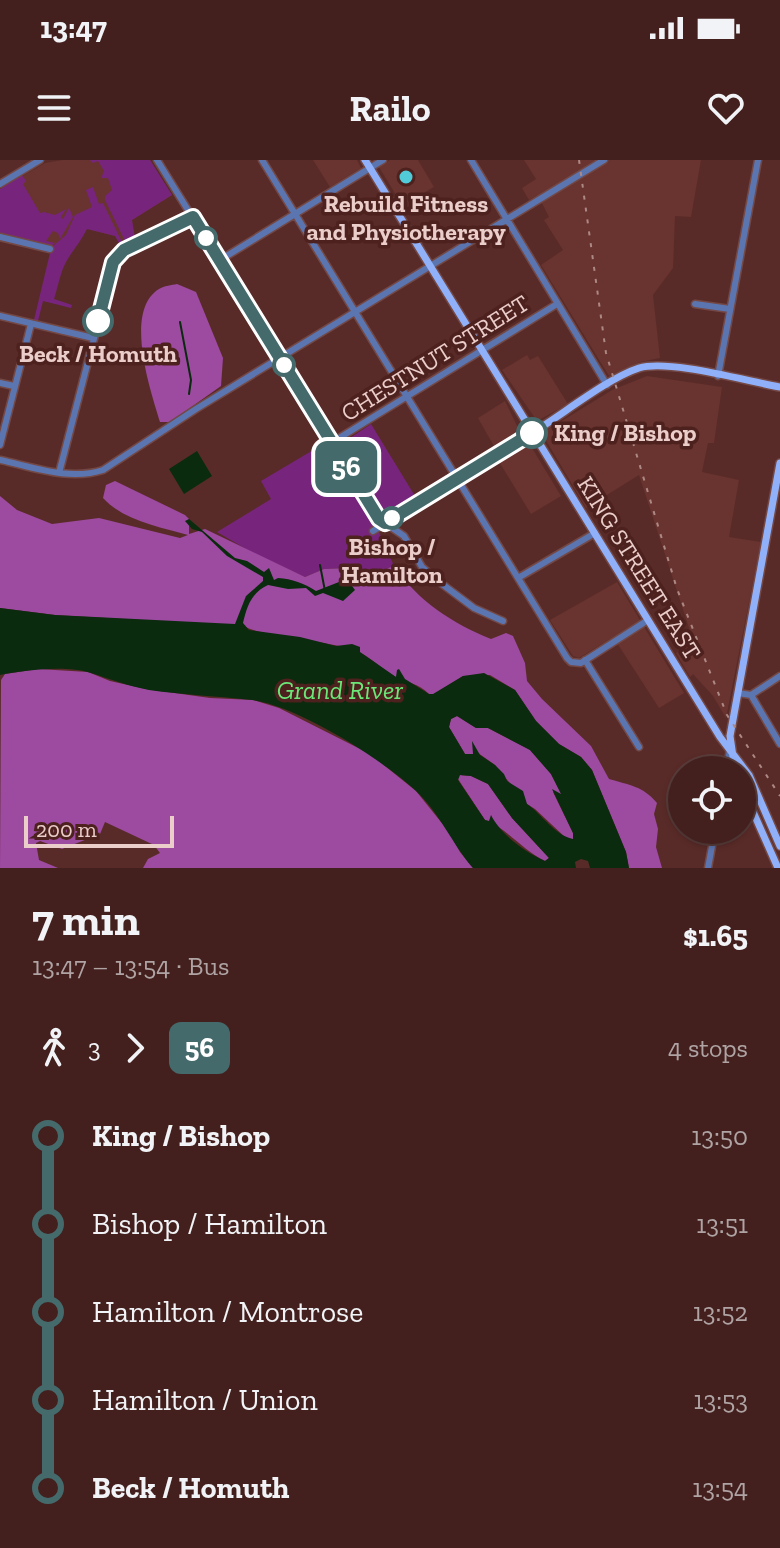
<!DOCTYPE html>
<html lang="en">
<head>
<meta charset="utf-8">
<style>
  body { margin:0; font-family:"Zilla Slab",serif; background:#4d2d2b; color:#f1f3f6; height:100vh; display:flex; flex-direction:column; font-size:30px; white-space:nowrap }
  * { box-sizing:border-box; margin:0 }
  p { font-size:26px; color:#afa3a4 }
  .icon { flex:none; width:44px; height:44px; fill:none; stroke:currentColor; stroke-width:2; stroke-linecap:round; stroke-linejoin:round }
  .map { position:relative; height:708px; overflow:hidden }
  .drawer { display:flex; flex-direction:column; background:#43201e; flex:1 }
  .drawer>* { flex:none }
  .badge { padding:0 16px; border-radius:12px; font-size:28px; line-height:52px }
  .buttons { position:absolute; left:668px; top:596px; display:grid; gap:16px }
  .buttons a { display:grid; place-items:center; width:88px; height:88px; border-radius:50%; background:#43201e; box-shadow:0 2px 6px #0004,0 0 0 2px #5b3e3c; font-size:40px }
  .scale { position:absolute; left:24px; bottom:20px; width:150px; box-sizing:border-box; padding-left:8px; border:4px solid #ebcdca; border-top:0; font-size:22px; line-height:28px; white-space:nowrap; color:#ebcdca; -webkit-text-stroke:6px #4d211e; paint-order:stroke }
  .map>.badge { position:absolute; translate:-50% -50%; box-shadow:0 0 0 4px #fff }
  .legs { display:flex; align-items:center; gap:12px; height:88px; padding:0 32px; font-size:26px }
  .legs p { margin-inline-start:auto }
  .summary { display:flex; align-items:center; justify-content:space-between; height:136px; padding:0 32px }
  h1 { font-size:44px; font-weight:700; line-height:60px }
  ul { padding:0 32px; list-style:none }
  li { display:flex; align-items:center; gap:28px; height:88px; font-size:30px }
  li i { display:grid; place-items:center; width:12px; height:100%; margin:0 10px; background:currentColor }
  li i::after { content:''; width:20px; height:20px; margin:-10px; border:6px solid; border-radius:50%; background:#43201e }
  li p { margin-inline-start:auto }
  li:first-child i { background:linear-gradient(#0000 50%,currentColor 0) }
  li:last-child i { background:linear-gradient(currentColor 50%,#0000 0) }
  .status { display:flex; justify-content:space-between; align-items:center; height:56px; padding:0 40px; background:#43201e; direction:ltr }
  .status svg { height:22px; fill:currentColor }
  header { display:flex; justify-content:space-between; align-items:center; height:104px; padding:0 32px; background:#43201e; font-size:36px; font-weight:700 }
  .map>svg:first-child { display:block }
  .built { fill:#69332f }
  .green { fill:#77257c }
  .forest { fill:#9d4aa1 }
  .water { fill:#0b2b0f; fill-rule:evenodd }
  .lines { fill:none; stroke-linecap:round; stroke-linejoin:round }
  .stream { stroke:#0b2b0f; stroke-width:2 }
  .minor-casing { stroke:#734845; stroke-width:9 }
  .major-casing { stroke:#734845; stroke-width:10 }
  .minor { stroke:#5b75b1; stroke-width:6 }
  .major { stroke:#90b0f9; stroke-width:7 }
  .rail { stroke:#ad8986; stroke-width:2; stroke-dasharray:4 8; stroke-linecap:butt }
  .line-1-casing { stroke:#fff; stroke-width:18 }
  .line-1 { stroke:#456a6b; stroke-width:12 }
  .poi-dot { fill:#52cbd9; stroke:#4d211e; stroke-width:3 }
  .stop-1-dot { fill:#fff; stroke:#456a6b; stroke-width:4 }
  .labels { text-anchor:middle; stroke-width:7; stroke-linejoin:round; paint-order:stroke }
  .poi-label { font-size:24px; font-weight:bold; fill:#ebcdca; stroke:#4d211e }
  .stop-label { font-size:24px; font-weight:bold; fill:#ebcdca; stroke:#4d211e }
  .street-label { font-size:24px; fill:#ebcdca; stroke:#4d211e }
  .water-label { font-size:26px; font-style:italic; fill:#6be778; stroke:#4d211e }
</style>
</head>
<body>
<div class="status"><b>13:47</b><svg viewBox="0 0 49 12"><path d="M0 12V9h3v3zM5 12V6h3v6zM10 12V3h3v9zM15 12V0h3v12zM26 1h20v11H26zM47 4h2v5h-2z"/></svg></div>
<header><svg class="icon" aria-label="menu" viewBox="0 0 24 24"><path d="M4 6h16M4 12h16M4 18h16"/></svg>Railo<svg class="icon" aria-label="heart" viewBox="0 0 24 24"><path d="M12 20l-8-8c-3-5 5-10 8-4 3-6 11-1 8 4z"/></svg></header>
<div class="map">
<svg width="780" height="708" viewBox="0 0 780 708">
  <rect width="100%" height="100%" fill="#592b28"/>
  <path class="built" d="M62,0H150L172,35L132,60L134,77L120,84L115,76L73,65L58,89L0,74V29L45,3Z
    M313,0H357L361,8L330,27Z
    M390,0H418L434,27L402,45L379,7Z
    M524,0H701L691,57L675,56L673,108L653,135L660,198L640,202L609,216L541,105L563,90L544,60L549,57L538,35L529,40L522,28L536,19Z
    M527,195L530,200L538,196L568,244L537,261L502,210Z
    M647,216L722,227L714,283H708L702,312L739,320L729,377L761,382L726,558L713,536L693,514L690,517L676,493L694,483L639,315L586,348L544,277L547,270L612,230Z
    M505,241L520,272L495,288L478,258Z
    M529,283L561,336L531,354L498,300Z
    M617,422L684,533L659,548L617,483L610,479L579,498L573,496L550,460Z"/>
  <path class="green" d="M90,0H150L172,35L132,60L135,78L126,83L105,40V36L112,30L108,18H101L104,11L98,1L93,3Z
    M22,15L26,21L23,24L40,53L44,52L55,55L66,49L61,57L63,59L69,48L73,57L60,79L58,73L53,71L46,81L55,83L51,86L0,74V29Z
    M93,27L99,44L103,43L123,84L117,87L119,83L115,76L87,69C80,83 72,91 66,102C60,113 58,127 54,139L72,145L71,148L43,141L38,161L34,160L50,93L53,86L66,75L75,55L92,47L86,30Z
    M371,264L415,336L384,355L379,372L394,406L371,414L349,408L324,409L305,417L253,393L217,372L271,339L261,321L325,283L341,284Z"/>
  <path class="forest" d="M177,124L196,132L223,198L221,226L170,262H160C151,232 123,151 159,129C164,126 172,125 177,124Z
    M115,321L185,355L189,359V374L205,369L305,417L324,409L349,408L371,414L394,406C419,442 452,463 491,479L506,473L513,476L525,503L527,521L542,539L591,586L609,619C629,625 643,626 657,643L654,654L658,669L656,687L662,708H629L626,692L592,610L581,597L559,584L536,561L515,530L490,515L463,516L433,535L429,534C419,524 407,522 396,517C379,508 368,493 348,488C329,482 253,474 244,466L55,455L0,448V336L17,350L52,364L99,358L180,378L188,375C160,367 124,361 103,338L106,325Z
    M38,509L88,512L110,521L146,529L210,538L253,540L279,548L370,594L416,631L449,672L460,692L473,708H143L148,699L160,693L154,685L105,662L100,674L62,689L40,681L36,683L39,700L58,708H0L1,520L5,514Z
    M457,556L476,568H488L530,590L551,614L562,635L553,632L573,673V680L566,678L535,649L527,644L495,605L474,590L473,594H465L449,567L451,559Z
    M459,615L471,616L488,624L512,658L549,698L545,701C523,691 503,665 485,660L458,619Z"/>
  <path class="water" d="M197,291L212,316L184,334L169,309Z
    M189,359L235,398L247,401L264,412L269,408L274,420L278,418C292,419 304,423 316,431L339,422H349L355,430L343,441L323,433L315,436L306,428L288,429L268,425C251,433 247,446 243,463L249,470L300,477L336,486L352,484L360,487V492L396,517L397,510L399,509L405,519L429,534H433L463,516L484,513L515,530L536,561L559,584L581,597L592,610L626,692L629,708H590L588,701L581,699L575,702L576,708H473C452,684 440,653 415,630C380,598 299,547 252,540C218,536 183,535 149,530C128,526 110,519 91,513C66,505 25,510 0,515V448L55,455L235,464L246,436L263,421V417L227,396L202,372L192,369L185,361ZM457,556L476,568H488L530,590L551,614L561,634L552,629L573,673V679C554,675 542,654 527,644L523,631L507,621L504,614L495,605L480,595L472,581L473,594H465L449,567L451,559ZM460,615L471,616L488,624L512,658L549,698L545,701C525,692 501,675 491,655L489,661L485,660L458,620Z"/>
  <g class="lines">
    <path class="stream" d="M180,162L191,220L189,234
      M320,405L325,431"/>
    <defs>
      <path id="minor" d="M157,0L379,359L404,376L422,407L438,421L474,448L503,461
        M262,0L567,498L571,502L581,503L648,460
        M471,0L607,225
        M0,24L40,0
        M0,77L50,89
        M220,100L383,0
        M695,144L730,149
        M0,156L93,178
        M718,216L758,0
        M0,223L14,226
        M331,283L557,144
        M0,285L31,164
        M0,300C33,307 69,321 103,310L196,249L604,0
        M59,313L115,98L124,90L193,57
        M373,371L532,273
        M518,418L595,373
        M585,500L639,587
        M738,533L751,535L780,516
        M751,535L780,584
        M726,610L730,590
        M708,708L715,670"/>
      <path id="major" d="M365,0L720,577L749,615L780,686
        M532,273C562,255 608,218 639,208C669,199 746,221 780,227
        M735,610L730,576L780,303
        M742,627L778,708"/>
    </defs>
    <use href="#minor" class="minor-casing"/>
    <use href="#major" class="major-casing"/>
    <use href="#minor" class="minor"/>
    <use href="#major" class="major"/>
    <path class="rail" d="M579,0L606,193L677,429L727,555L780,636"/>
  </g>
  <g class="lines">
    <defs>
      <path id="line-1" d="M98,161L113,102L124,90L193,57L379,359L385,363L532,273"/>
    </defs>
    <use href="#line-1" class="line-1-casing"/>
    <use href="#line-1" class="line-1"/>
  </g>
  <circle class="poi-dot" cx="406" cy="17" r="8"/>
  <g class="stop-1-dot">
    <circle cx="206" cy="78" r="10"/>
    <circle cx="98" cy="161" r="14"/>
    <circle cx="284" cy="205" r="10"/>
    <circle cx="532" cy="273" r="14"/>
    <circle cx="392" cy="358" r="10"/>
  </g>
  <g class="labels">
    <g class="poi-label">
      <text x="406" y="52">Rebuild Fitness<tspan x="406" dy="28">and Physiotherapy</tspan></text>
    </g>
    <g class="stop-label">
      <text x="98" y="202">Beck / Homuth</text>
      <text x="554" y="281" text-anchor="start">King / Bishop</text>
      <text x="392" y="395">Bishop /<tspan x="392" dy="28">Hamilton</tspan></text>
    </g>
    <g class="street-label">
      <text transform="translate(435 198) rotate(-32)" y="8">CHESTNUT STREET</text>
      <text transform="translate(639 408) rotate(58)" y="8">KING STREET EAST</text>
    </g>
    <g class="water-label">
      <text x="340" y="539">Grand River</text>
    </g>
  </g>
</svg>
<div class="buttons">
<a><svg class="icon" aria-label="locate" viewBox="0 0 24 24"><circle cx="12" cy="12" r="6"/><path d="M12 2v4M12 18v4M2 12h4M18 12h4"/></svg></a>
</div>
<div class="scale">200 m</div>
<b class="badge" style="left:346px;top:307px;background:#456a6b;color:#fff">56</b>
</div>
<section class="drawer">
<div class="summary"><div><h1>7 min</h1><p>13:47 – 13:54 · Bus</p></div><b>$1.65</b></div>
<div class="legs"><svg class="icon" aria-label="walk" viewBox="0 0 24 24"><circle cx="13" cy="4" r="2"/><path d="M13 8l-2 6 4 7M11 14l-3 7M7 12l3-4h3l4 4"/></svg>3<svg class="icon" aria-label="forward" viewBox="0 0 24 24"><path d="M9 5l7 7-7 7"/></svg><b class="badge" style="background:#456a6b;color:#fff">56</b><p>4 stops</p></div>
<ul>
<li><i style="color:#456a6b"></i><b>King / Bishop</b><p>13:50</p></li>
<li><i style="color:#456a6b"></i><span>Bishop / Hamilton</span><p>13:51</p></li>
<li><i style="color:#456a6b"></i><span>Hamilton / Montrose</span><p>13:52</p></li>
<li><i style="color:#456a6b"></i><span>Hamilton / Union</span><p>13:53</p></li>
<li><i style="color:#456a6b"></i><b>Beck / Homuth</b><p>13:54</p></li>
</ul>
</section>
</body>
</html>
